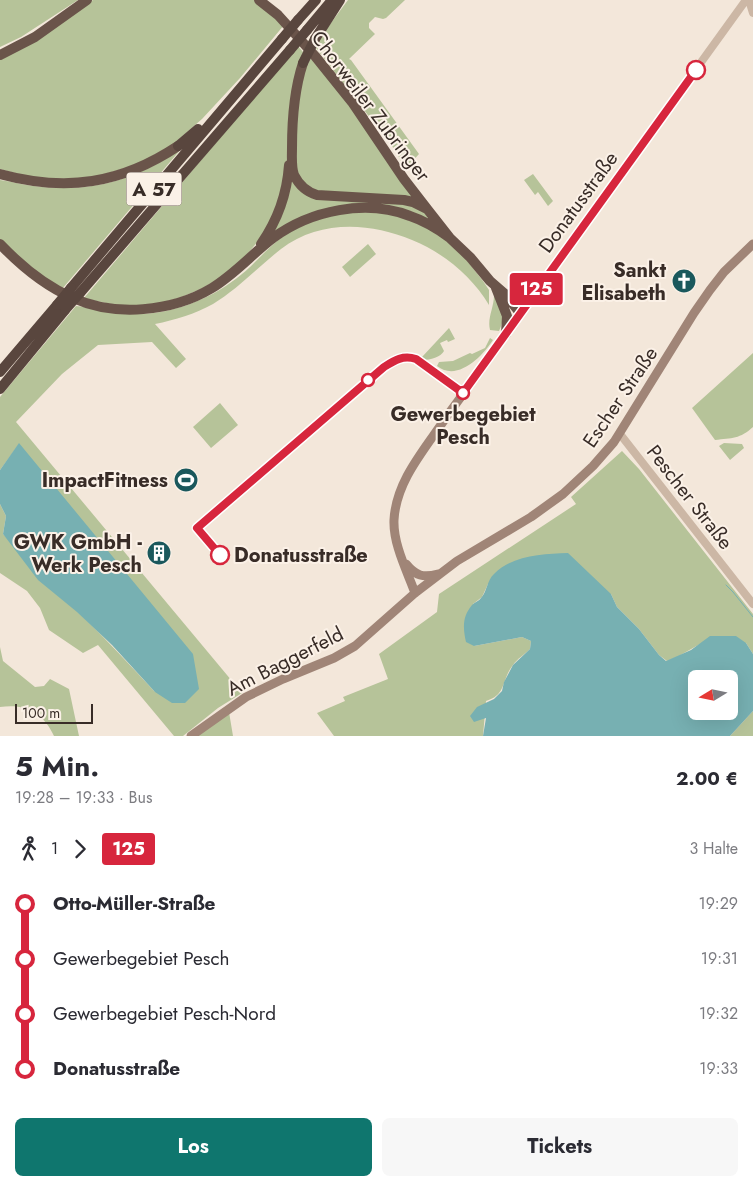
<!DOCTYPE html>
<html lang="de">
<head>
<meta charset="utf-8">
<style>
  body { margin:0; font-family:Jost,sans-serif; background:#f7f7f7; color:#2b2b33; height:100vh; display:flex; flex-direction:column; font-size:19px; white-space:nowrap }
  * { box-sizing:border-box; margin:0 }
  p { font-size:16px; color:#7c7c81 }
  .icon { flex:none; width:28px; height:28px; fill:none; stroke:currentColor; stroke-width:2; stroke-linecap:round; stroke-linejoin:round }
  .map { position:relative; height:736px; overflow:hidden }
  .sheet { display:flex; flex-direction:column; background:#fff; flex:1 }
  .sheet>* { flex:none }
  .badge { padding:0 10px; border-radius:4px; font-size:18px; line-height:32px }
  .needle { width:32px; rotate:260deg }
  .controls { position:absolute; left:688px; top:670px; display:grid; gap:10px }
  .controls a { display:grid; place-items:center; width:50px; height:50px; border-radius:8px; background:#fff; box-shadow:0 5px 20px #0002; font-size:25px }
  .scale { position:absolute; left:15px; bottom:12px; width:78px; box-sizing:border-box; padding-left:5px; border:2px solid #382c27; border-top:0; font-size:14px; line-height:18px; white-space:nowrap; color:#382c27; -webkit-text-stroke:4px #fbf1e7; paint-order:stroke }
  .map>.badge { position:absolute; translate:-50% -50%; box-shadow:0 0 0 2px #fff }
  .legs { display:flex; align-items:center; gap:8px; height:55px; padding:0 15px; font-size:16px }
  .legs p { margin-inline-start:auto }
  .headline { display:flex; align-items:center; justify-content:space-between; height:85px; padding:0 15px }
  h1 { font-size:28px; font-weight:700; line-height:38px }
  .action { display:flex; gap:10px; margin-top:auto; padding:10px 15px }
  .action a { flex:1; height:58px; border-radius:8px; background:#0f766e; color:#fff; font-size:20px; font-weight:700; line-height:58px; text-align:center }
  .action a+a { background:#f7f7f7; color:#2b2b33 }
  ul { padding:0 15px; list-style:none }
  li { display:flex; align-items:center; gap:18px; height:55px; font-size:19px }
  li i { display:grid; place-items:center; width:8px; height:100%; margin:0 6px; background:currentColor }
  li i::after { content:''; width:12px; height:12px; margin:-6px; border:4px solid; border-radius:50%; background:#fff }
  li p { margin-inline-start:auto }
  li:first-child i { background:linear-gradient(#0000 50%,currentColor 0) }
  li:last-child i { background:linear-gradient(currentColor 50%,#0000 0) }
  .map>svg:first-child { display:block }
  .green { fill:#b6c399 }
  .water { fill:#77b0b2; fill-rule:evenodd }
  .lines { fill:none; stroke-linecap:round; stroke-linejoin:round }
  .stream { stroke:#77b0b2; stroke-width:1 }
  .tertiary { stroke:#ccb7a5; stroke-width:8 }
  .secondary { stroke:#a08577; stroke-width:9 }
  .trunk { stroke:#6a544a; stroke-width:10 }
  .motorway { stroke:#59463e; stroke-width:10 }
  .motorway-bridge { stroke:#59463e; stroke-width:10 }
  .line-1-casing { stroke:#fff; stroke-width:11 }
  .line-1 { stroke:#d7263d; stroke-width:8 }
  .stop-1-dot { fill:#fff; stroke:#d7263d; stroke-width:2.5 }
  .labels { text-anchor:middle; stroke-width:4; stroke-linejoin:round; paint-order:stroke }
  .shield { fill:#fbf1e7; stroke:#726761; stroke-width:1 }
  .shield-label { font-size:19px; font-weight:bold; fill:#382c27 }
  .street-label { font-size:20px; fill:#382c27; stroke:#fbf1e7 }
  .poi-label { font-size:20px; font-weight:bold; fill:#382c27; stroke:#fbf1e7; text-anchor:end }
  .stop-label { font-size:20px; font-weight:bold; fill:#382c27; stroke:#fbf1e7 }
</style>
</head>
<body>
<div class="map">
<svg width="753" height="736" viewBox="0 0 753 736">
  <rect width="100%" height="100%" fill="#f3e7da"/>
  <path class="green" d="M0,0H78L21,37L0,47Z
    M93,0H254L284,25L240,78L202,119L172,145L147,159L129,167L98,176L70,179L34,178L0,169V59Z
    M348,0H405L386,18L383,19L375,17L369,23V28L375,34L349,59L351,60L419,154L409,165L402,163L395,150L316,48L322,35Z
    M298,46L303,52C298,83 294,115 289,146C286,164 285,185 278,202C258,260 208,296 148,305C127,308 104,303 84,298Z
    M312,57L349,103L416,200L310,190L296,174C297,142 293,83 312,57Z
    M181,149L62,289L44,278L0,241V180C14,182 28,186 42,187C95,192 137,179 181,149Z
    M533,174L553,201L548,206L538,192L535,195L524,180Z
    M292,177L300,188L404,202L423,210L432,224L355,206L269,238Z
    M347,211L395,214L437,232L465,258L483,281L489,290V305C472,276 442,252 412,240C369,222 319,220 281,249C258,267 238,289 213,304C195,314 175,320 155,324L186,359L176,368L152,342L98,345L62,374L16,422L242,693L218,708L183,736H174L98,645L83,653L49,630L40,608L27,591L0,573V504L6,516L3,534C53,587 106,638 155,692L19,444L0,470V397L76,306C82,306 91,309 98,310C121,314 143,316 166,311C199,304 232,286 255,262C270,247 284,233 303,224C316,217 333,215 347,211Z
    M368,244L376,254L350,277L342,267Z
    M494,295C502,309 506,316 499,331L490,330C487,318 494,308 494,295Z
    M449,328L455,339L448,342L447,340L440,343L444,351C441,357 430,360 423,360L422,357Z
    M490,338L493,340C482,357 457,382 437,366L439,362L453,361L470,353L472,354L485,348Z
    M753,353V427C740,439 732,438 715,440L692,408Z
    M220,403L238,425L211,448L193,427Z
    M724,443L742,444L744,448L730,460L719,446Z
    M622,451L639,469L753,614V654L746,643L700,644L677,657L667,661L659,655L639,629L617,607L611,594L488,584L482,597L473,604L474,646L522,637L531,641L530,649C525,654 517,659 513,665C501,680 507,695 486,701L483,736H334L317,713L345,701L343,697L388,679L379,654L437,612L439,594L576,504L571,497Z
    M0,647L3,661L35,687L44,686L50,679L69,689L79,736H54C44,713 25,703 0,707Z
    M753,711V736H730Z
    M229,712L233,736H197Z"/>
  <path class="water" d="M19,443L193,654L199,689L185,703H172L155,692L112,645L77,612L38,580L3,534L6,516L0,504V470Z
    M568,553L611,594L617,607L639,629L659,655L666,661L691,650L710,636H736L746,643L753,654V711L730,736H483L486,718L474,722L470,716L477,707L494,699L502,691L504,682L513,665L530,649L531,641L522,637L474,646L466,642C463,628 462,617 472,605C475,602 479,601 481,598C487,592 487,580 494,574C513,555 543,554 568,553ZM696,679H729V711H696Z"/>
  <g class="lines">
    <path class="stream" d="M726,585L733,592L753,617"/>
    <path class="tertiary" d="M749,0L753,13
      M520,313L746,0
      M620,434L753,604"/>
    <path class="secondary" d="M406,564C416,576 423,578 438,574
      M415,593C407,571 393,544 394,520C396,480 426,448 447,416C472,382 497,348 520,313
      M191,736L246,697L283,679L334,658L355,646L415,593L457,561L531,517L563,494L593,466L614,442L694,313L710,290L724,272L753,244"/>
    <path class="trunk" d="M259,0L278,15L315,56L352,102L404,179L428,210L450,238L470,257L490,281L505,294L520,313
      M0,55L35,37L87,0
      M303,63C294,90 292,119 292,148C292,157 291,167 294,175C299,185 307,192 317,195L404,200L413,202L425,208
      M0,174C66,192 121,184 178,146
      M0,244C21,266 45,286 73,298C115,317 172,312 212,288C235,274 252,254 273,238C311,210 366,199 410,216C425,221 438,229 450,238
      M261,244C277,221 287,194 289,165
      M496,288L507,316L506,334
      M505,294C520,299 529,294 540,284"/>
    <path class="motorway" d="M298,20L316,0
      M307,30L332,0
      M315,39L340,0
      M178,146L198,129
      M71,288L282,39
      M80,293L290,50
      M0,372L57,305
      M0,389L65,310"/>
    <path class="motorway-bridge" d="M282,39L298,20
      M290,50L307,30
      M303,63L315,39
      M57,305L71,288
      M65,310L80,293"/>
  </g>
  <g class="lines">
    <defs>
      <path id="line-1" d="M220,555L197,528L384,367C395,360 403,355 416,359L463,393L696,70"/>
    </defs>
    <use href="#line-1" class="line-1-casing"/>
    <use href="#line-1" class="line-1"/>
  </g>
  <defs>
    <symbol id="church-disc" viewBox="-11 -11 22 22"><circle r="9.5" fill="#1a585c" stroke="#fbf1e7"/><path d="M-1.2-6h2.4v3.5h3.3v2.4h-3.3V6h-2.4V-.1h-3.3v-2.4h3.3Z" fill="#fff"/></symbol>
    <symbol id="stadium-disc" viewBox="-11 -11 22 22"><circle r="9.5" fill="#1a585c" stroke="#fbf1e7"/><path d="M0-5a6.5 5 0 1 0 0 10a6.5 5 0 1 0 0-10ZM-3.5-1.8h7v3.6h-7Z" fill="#fff"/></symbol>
    <symbol id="building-disc" viewBox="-11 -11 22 22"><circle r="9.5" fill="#1a585c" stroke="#fbf1e7"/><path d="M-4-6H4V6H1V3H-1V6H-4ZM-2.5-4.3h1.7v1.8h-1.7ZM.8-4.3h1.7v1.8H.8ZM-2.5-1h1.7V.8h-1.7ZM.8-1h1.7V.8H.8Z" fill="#fff"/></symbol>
  </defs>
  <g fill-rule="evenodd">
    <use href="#church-disc" x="670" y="267" width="28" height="28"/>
    <use href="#stadium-disc" x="172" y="466" width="28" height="28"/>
    <use href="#building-disc" x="145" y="539" width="28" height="28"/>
  </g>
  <g class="stop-1-dot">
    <circle cx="696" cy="70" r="9"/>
    <circle cx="368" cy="380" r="6"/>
    <circle cx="463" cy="393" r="6"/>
    <circle cx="220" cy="555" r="9"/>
  </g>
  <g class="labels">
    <rect class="shield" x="126.5" y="172.5" width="55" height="33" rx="4"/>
    <g class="shield-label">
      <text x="154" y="196">A 57</text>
    </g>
    <g class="street-label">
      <text transform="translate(371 106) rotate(53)" y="7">Chorweiler Zubringer</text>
      <text transform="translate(578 202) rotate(-54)" y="7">Donatusstraße</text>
      <text transform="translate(620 397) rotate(-56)" y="7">Escher Straße</text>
      <text transform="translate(690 497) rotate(52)" y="7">Pescher Straße</text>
      <text transform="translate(285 661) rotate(-27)" y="7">Am Baggerfeld</text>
    </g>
    <g class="poi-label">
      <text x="666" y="277">Sankt<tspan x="666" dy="23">Elisabeth</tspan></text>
      <text x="168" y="487">ImpactFitness</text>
      <text x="142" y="549">GWK GmbH -<tspan x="142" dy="23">Werk Pesch</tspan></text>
    </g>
    <g class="stop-label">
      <text x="463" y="421">Gewerbegebiet<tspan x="463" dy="23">Pesch</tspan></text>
      <text x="234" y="562" text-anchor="start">Donatusstraße</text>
    </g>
  </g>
</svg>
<div class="controls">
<a><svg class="needle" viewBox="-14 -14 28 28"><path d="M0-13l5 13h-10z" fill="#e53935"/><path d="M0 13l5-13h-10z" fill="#7c7c81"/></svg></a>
</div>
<div class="scale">100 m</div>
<b class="badge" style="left:536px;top:289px;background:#d7263d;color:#fff">125</b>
</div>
<section class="sheet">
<div class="headline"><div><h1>5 Min.</h1><p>19:28 – 19:33 · Bus</p></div><b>2.00 €</b></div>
<div class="legs"><svg class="icon" aria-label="walk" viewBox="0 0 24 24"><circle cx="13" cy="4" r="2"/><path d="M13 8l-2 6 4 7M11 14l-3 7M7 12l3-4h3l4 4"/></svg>1<svg class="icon" aria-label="forward" viewBox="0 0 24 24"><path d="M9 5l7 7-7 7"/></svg><b class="badge" style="background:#d7263d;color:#fff">125</b><p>3 Halte</p></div>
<ul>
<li><i style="color:#d7263d"></i><b>Otto-Müller-Straße</b><p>19:29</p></li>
<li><i style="color:#d7263d"></i><span>Gewerbegebiet Pesch</span><p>19:31</p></li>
<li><i style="color:#d7263d"></i><span>Gewerbegebiet Pesch-Nord</span><p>19:32</p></li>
<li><i style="color:#d7263d"></i><b>Donatusstraße</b><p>19:33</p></li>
</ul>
<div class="action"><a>Los</a><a>Tickets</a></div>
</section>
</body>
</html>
